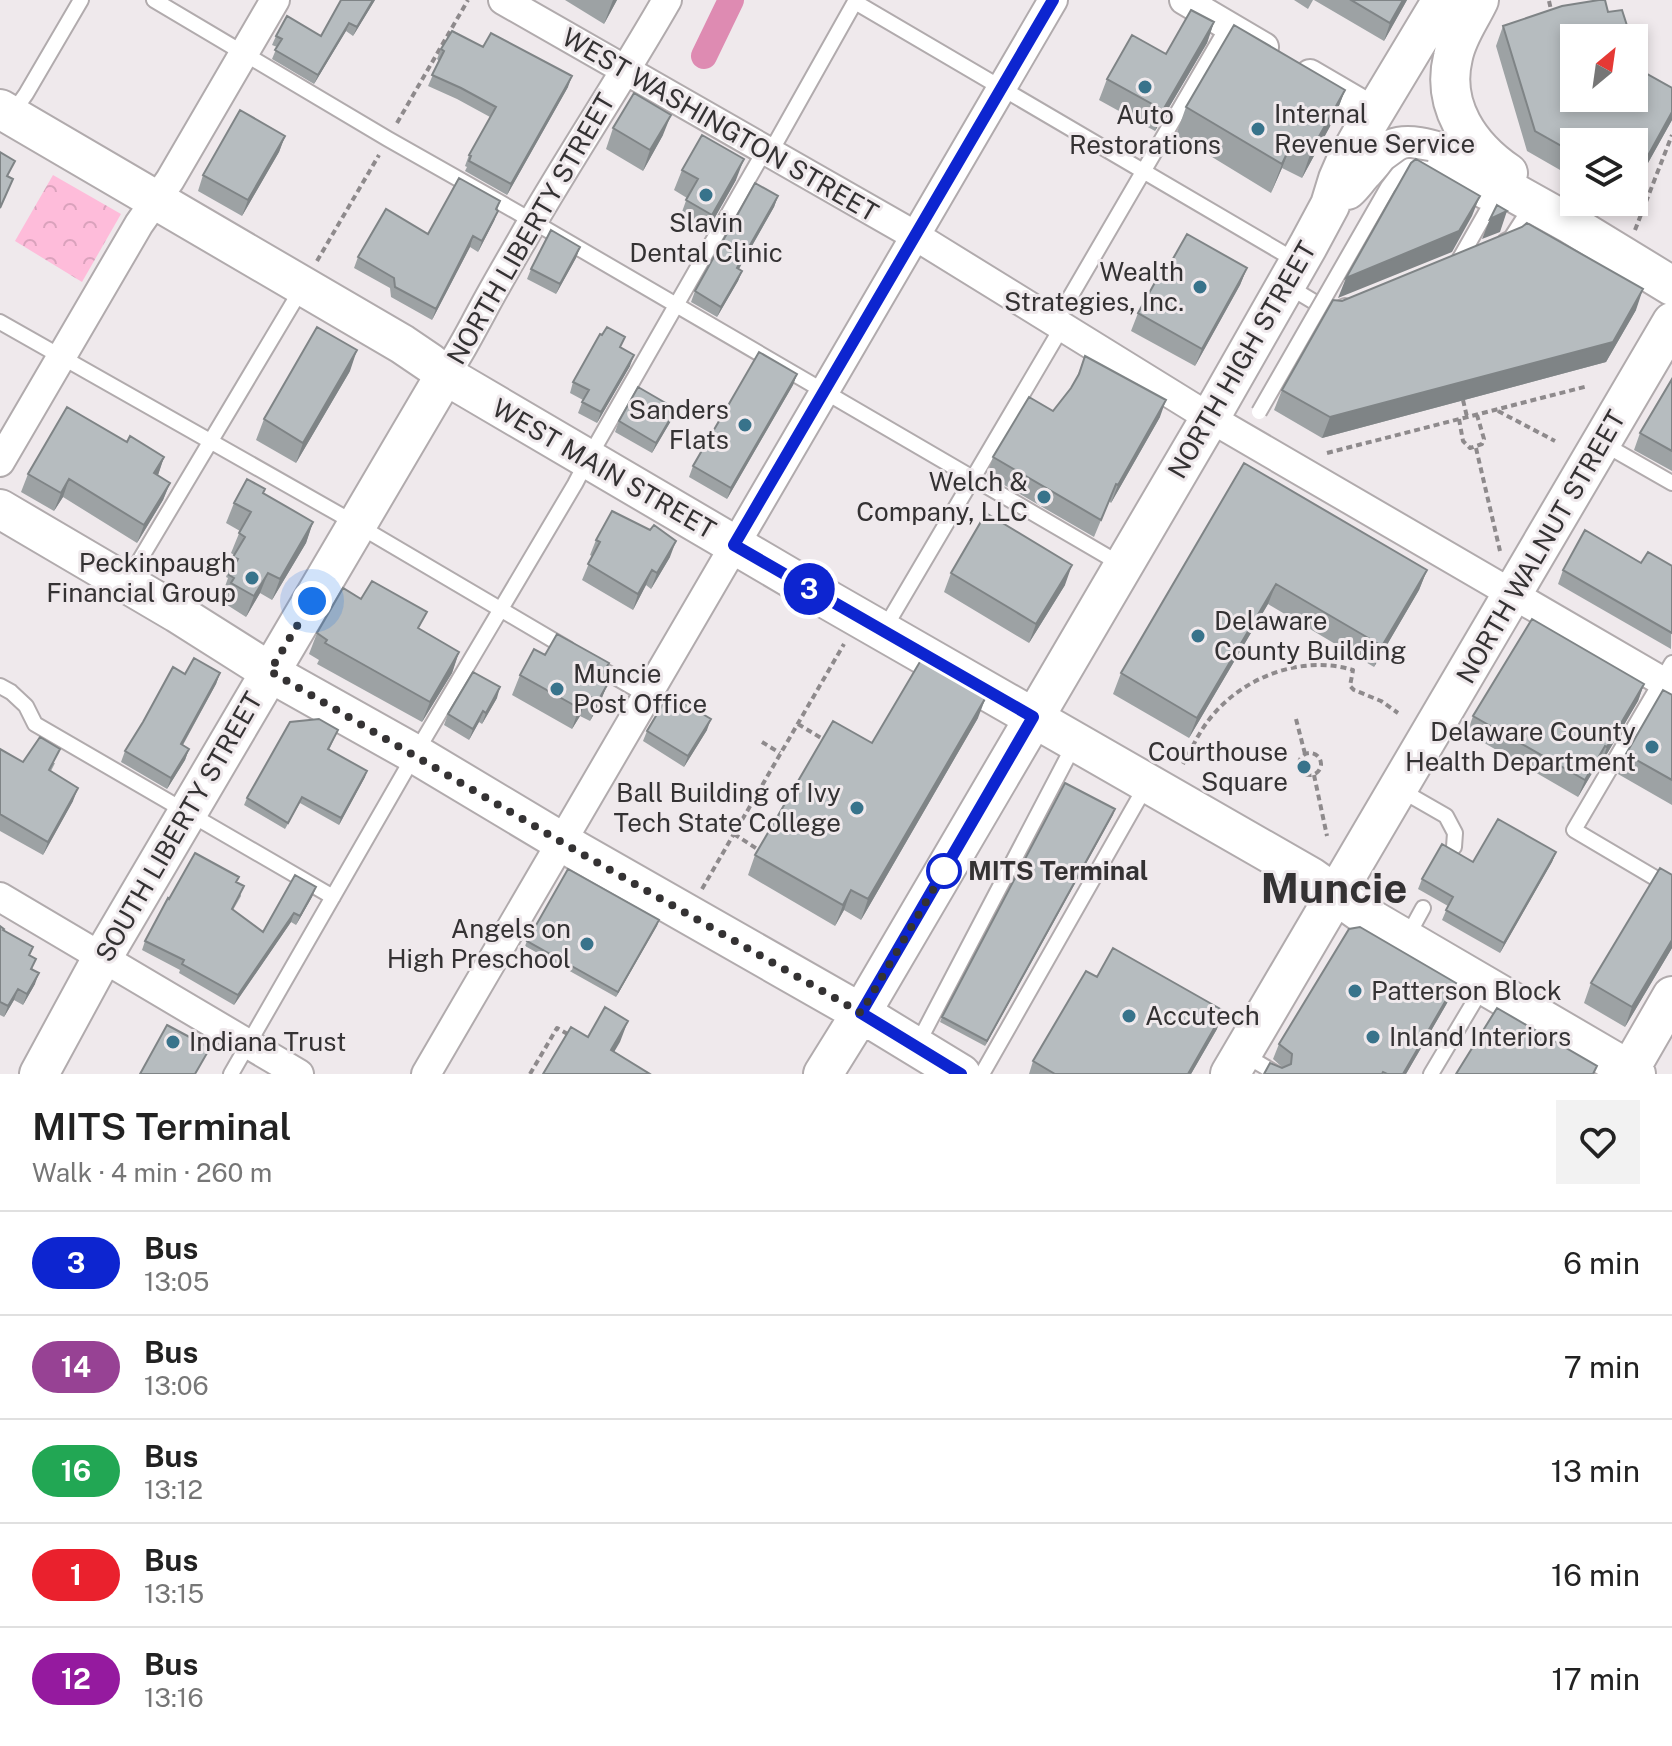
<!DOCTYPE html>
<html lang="en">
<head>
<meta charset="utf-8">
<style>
  body { margin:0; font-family:"Public Sans",sans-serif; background:#f2f2f2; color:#222; height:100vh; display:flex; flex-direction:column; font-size:30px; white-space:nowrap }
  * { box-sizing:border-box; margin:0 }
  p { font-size:26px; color:#767676 }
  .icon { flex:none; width:44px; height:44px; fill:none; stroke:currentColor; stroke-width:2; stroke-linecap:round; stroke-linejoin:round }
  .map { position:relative; height:1074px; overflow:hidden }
  .panel { display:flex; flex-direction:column; background:#fff; flex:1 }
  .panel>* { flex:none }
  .badge { padding:0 16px; border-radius:26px; font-size:28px; line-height:52px }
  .needle { width:52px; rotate:29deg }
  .controls { position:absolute; left:1560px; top:24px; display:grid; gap:16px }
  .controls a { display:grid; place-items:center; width:88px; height:88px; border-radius:0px; background:#fff; box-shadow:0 4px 12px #0003; font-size:40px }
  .you { position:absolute; width:40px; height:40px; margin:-20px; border:6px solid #fff; border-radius:50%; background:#1a73e8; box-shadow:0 0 0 12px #1a73e833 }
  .map>.badge { position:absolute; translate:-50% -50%; box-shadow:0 0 0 4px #fff }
  .round { display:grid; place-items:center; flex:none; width:84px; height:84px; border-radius:0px; background:#f2f2f2 }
  .head { display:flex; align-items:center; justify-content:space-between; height:136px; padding:0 32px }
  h1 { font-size:38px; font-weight:600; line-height:60px }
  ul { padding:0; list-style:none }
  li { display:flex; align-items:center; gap:24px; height:104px; padding:0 32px; border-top:2px solid #e0e0e0 }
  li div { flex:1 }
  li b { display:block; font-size:30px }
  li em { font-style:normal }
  li .badge { min-width:88px; font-weight:700; text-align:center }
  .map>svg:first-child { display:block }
  .park { fill:url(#park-crowns) }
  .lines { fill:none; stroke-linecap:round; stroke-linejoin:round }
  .canal { stroke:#de8bb2; stroke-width:26 }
  .lane-casing { stroke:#b1abad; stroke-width:18 }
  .street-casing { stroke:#b1abad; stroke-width:32 }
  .secondary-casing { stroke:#b1abad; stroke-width:42 }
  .path { stroke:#8e8a8c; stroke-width:4; stroke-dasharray:6 4; stroke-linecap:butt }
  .lane { stroke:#fff; stroke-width:14 }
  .street { stroke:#fff; stroke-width:28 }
  .secondary { stroke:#fff; stroke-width:38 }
  .lane-bridge-casing { stroke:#b1abad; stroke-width:18; stroke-linecap:butt }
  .lane-bridge { stroke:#fff; stroke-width:14 }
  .wall { fill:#9da2a4 }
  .shaded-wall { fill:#7f8486 }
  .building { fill:#b6bcbf; stroke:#7f8486; stroke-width:2 }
  .line-casing { stroke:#fff; stroke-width:18 }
  .line { stroke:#0d25d0; stroke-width:12 }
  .walk { stroke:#343233; stroke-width:8; stroke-dasharray:0 14.4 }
  .poi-dot { fill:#38738b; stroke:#efe9ec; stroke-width:3 }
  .stop-dot { fill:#fff; stroke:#0d25d0; stroke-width:4 }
  .labels { text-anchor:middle; stroke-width:6; stroke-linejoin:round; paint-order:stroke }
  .poi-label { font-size:26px; fill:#343233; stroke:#efe9ec; text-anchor:end }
  .street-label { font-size:26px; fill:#343233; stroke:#efe9ec }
  .stop-label { font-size:26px; font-weight:bold; fill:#343233; stroke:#efe9ec; text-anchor:start }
  .town-label { font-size:42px; font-weight:bold; fill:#343233; stroke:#efe9ec }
</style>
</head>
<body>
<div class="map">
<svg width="1672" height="1074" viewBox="0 0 1672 1074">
  <defs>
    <pattern id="park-crowns" width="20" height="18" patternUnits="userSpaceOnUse" patternTransform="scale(2)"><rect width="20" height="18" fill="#febcda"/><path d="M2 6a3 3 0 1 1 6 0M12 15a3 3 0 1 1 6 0" fill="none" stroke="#daa2bc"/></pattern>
  </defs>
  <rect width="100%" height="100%" fill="#efe9ec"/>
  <path class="park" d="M53,175L121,214L82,282L15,241Z"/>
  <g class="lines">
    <path class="canal" d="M704,56L731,0"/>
    <defs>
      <path id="lane" d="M154,0L388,139L515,211L1122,565
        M855,2L1298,262
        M11,115L26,94L81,0
        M770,153L856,0
        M1463,190L1482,201L1492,202L1502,186
        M1505,241L1511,238L1533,204
        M1459,260L1492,202
        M1286,285L1331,312L1345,306
        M0,322L337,513L568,649
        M1055,323L1228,26
        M1602,443L1672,483
        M126,583L302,288
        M883,631L1062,327
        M589,662L646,695
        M1672,663L1574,830L1672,888
        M0,686L11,692L26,706L35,724L333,897
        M1399,789L1446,816L1455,833L1454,847
        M1406,939L1423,908
        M916,1047L1075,743
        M1243,1054L1277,1074
        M231,1074L415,754L575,484L588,459L765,150
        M982,1074L1147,784
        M1431,1074L1484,985"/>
      <path id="street" d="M503,0L914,235L1210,418L1672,687
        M1184,0L1264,47
        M1310,74L1375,112
        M445,375C459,355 470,333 482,311C498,281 516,251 533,221C577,146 624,75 667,0
        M0,462L139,224L170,180L275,0
        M0,897L299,1074
        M426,1074L1053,0"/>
      <path id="secondary" d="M1479,0C1470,19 1457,36 1453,57C1441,106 1470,147 1508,173
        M0,109L402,344L430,363L445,375L830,601L1311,877L1366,916L1636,1074
        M1347,190C1354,184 1358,177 1364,171C1389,141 1407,142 1443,153L1572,225L1672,286
        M0,509L177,613L283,680L415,754L577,851L861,1013L961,1074
        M39,1074L102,958L445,375
        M823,1074L861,1013L1210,418L1308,246L1330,205L1338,179L1345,163L1362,133L1442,0
        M1230,1074L1672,322
        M1627,1074L1672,996"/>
    </defs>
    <use href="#lane" class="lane-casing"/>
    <use href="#street" class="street-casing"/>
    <use href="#secondary" class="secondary-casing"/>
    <path class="path" d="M1549,1L1552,14
      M397,123L468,0
      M1635,230L1672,135
      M317,261L379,155
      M1463,400L1467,417
      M1498,411L1555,441
      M1459,419L1463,441L1470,448L1482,444L1484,439L1477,415
      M1476,448L1500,551
      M1327,453L1588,386
      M1296,719L1305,754
      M798,724L826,741
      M762,742L780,753
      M1299 764a11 11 0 1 1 22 0a11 11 0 1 1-22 0Z
      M1183,764C1191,750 1198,734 1208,721C1240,678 1301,654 1353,670L1350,686L1354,690L1381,701L1398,713
      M1314,775L1327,836
      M734,834L762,852
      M702,889L844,644
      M530,1074L557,1028L571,1036"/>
    <use href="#lane" class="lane"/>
    <use href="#street" class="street"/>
    <use href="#secondary" class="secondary"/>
    <defs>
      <path id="lane-bridge" d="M1259,412L1388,187L1398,174L1409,166L1427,169"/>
    </defs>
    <use href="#lane-bridge" class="lane-bridge-casing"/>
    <use href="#lane-bridge" class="lane-bridge"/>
  </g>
  <path class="wall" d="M341,0H375L353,36L346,31L314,84L272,59L277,47L272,45L276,36H321Z
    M565,0H617L604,24Z
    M1294,0H1313L1308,9Z
    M1314,0H1407L1384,41Z
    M1608,12L1642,71L1672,120L1634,188V142H1574V178L1527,151L1496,46L1503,26Z
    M1214,22L1207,43L1155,131L1099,100L1107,79L1166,54Z
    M483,47L568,87L507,195L465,171L467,167L465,166L469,155L490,117L457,99L428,86L439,61L437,59L441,49Z
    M1345,90L1334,119L1302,178L1282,168L1271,193L1176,135L1186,107Z
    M613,128L663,135L643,171L606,149Z
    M285,136L279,152L242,216L198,191L203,175Z
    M682,170L736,180L705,235L679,220L687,198L674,190Z
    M778,196L774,207L739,269L742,271L738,281L717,317L691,302L695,291Z
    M500,201L494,221L478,252L470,247L432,320L391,297L390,288L354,268L358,257L428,234Z
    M580,247L576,258L556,294L527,279L531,269Z
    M1247,268L1240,285L1195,366L1131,331L1138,313L1166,271Z
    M1342,301L1636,310L1606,362L1322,438L1274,410L1282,390Z
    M621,348L630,366L597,423L578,413L583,400L570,393L573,382Z
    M1085,356L1160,417L1111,503L1109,501L1094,537L987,475L993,457L1053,411L1071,388L1077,377Z
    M350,371L296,463L256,440L264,419Z
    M797,374L793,385L727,499L689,477L693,466Z
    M1672,379V471L1634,450L1640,433Z
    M672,419L652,453L615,432L619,421Z
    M127,442L164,457L158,475L170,483L163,500L137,543L63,497L54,511L21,492L28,474Z
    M1244,463L1427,570L1419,590L1374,667L1268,604L1189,738L1113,694L1121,673Z
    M263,493L313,522L306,543L272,600L260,593L246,617L224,603L226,598L222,595L228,578L226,577L234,555L231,553L240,531L226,523L234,503Z
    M596,540L670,557L651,589L646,585L633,610L582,580L592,556L590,555Z
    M1641,563L1672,566L1671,649L1558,584L1563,570Z
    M951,573L1065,585L1029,643L944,592Z
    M361,599L421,630L459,652L452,673L422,722L317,664L319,660L309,654L317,633Z
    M545,655L609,663L602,682L607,685L599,705L590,721L580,716L572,729L512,695L520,675Z
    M220,673L216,684L183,745L189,749L185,760L167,789L121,762L125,751L185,674Z
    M1644,684L1638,701L1601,764L1598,763L1578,797L1467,733L1473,716Z
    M1672,695V805L1618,774L1626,754Z
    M497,698L482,724L479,722L469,740L444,725L448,714Z
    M978,718L861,920L844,910L835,926L748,875L755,855L872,743Z
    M338,730L329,750L365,777L339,825L300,803L285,829L244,805L247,798Z
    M707,730L684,767L643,741L647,731Z
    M0,749L23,762L55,763L51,771L73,801L43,855L0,831Z
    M1115,809L985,1046L940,1022L942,1017Z
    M1556,852L1552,862L1500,953L1442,920L1448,906L1418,889L1422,879L1473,862Z
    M1672,875V948L1625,1027L1584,1003L1591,983Z
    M237,882L241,896L233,910L263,932L316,887L312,897L296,925L291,922L234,1005L179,973L180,970L142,950L145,941L169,899Z
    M659,920L616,997L525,946L527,941Z
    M0,926L4,931L33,947L30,955L35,984L23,1005L14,1000L4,1017L0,1015Z
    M1097,977L1217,1029L1191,1074H1029L1033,1061Z
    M1456,983L1450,998L1406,1074H1264L1283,1068L1273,1059L1279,1044Z"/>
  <path class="shaded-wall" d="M373,0H375L353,36L357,27Z
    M613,0H617L604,24Z
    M1403,0H1407L1384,41L1390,23Z
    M1214,22L1207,43L1155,131L1163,110Z
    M349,23L346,31L314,84L318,75Z
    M572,76L568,87L507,195L511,184Z
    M1345,90L1334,119L1302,178L1312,149Z
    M1672,112V120L1634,188V181Z
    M671,115L663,135L643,171L650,150Z
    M285,136L279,152L242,216L248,200Z
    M1293,140L1282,168L1271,193L1282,164Z
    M744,159L736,180L705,235L712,215Z
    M778,196L774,207L733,279L737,268Z
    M1480,196L1472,216L1452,252L1338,298L1346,278Z
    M498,211L494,221L478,252L482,241Z
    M1507,211L1500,232L1482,239L1490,219Z
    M473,236L470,247L432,320L436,309Z
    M580,247L576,258L556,294L560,284Z
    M1247,268L1240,285L1195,366L1202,349Z
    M742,271L738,281L717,317L721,307Z
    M1643,289L1636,310L1606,362L1322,438L1330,417Z
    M357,350L350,371L296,463L303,443Z
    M634,355L630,366L597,423L601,412Z
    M797,374L793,385L727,499L731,488Z
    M1166,400L1160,417L1111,503L1118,485Z
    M676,409L672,419L652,453L656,443Z
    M164,457L158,475L154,473Z
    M69,479L63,497L54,511L61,493Z
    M170,483L163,500L137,543L144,525Z
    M313,522L306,543L272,600L280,579Z
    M676,541L670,557L651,589L657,573Z
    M1072,565L1065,585L1029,643L1036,624Z
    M652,570L646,585L633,610L638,594Z
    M1427,570L1419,590L1374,667L1382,646Z
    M268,573L260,593L246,617L254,596Z
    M1276,584L1268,604L1189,738L1197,718Z
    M459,652L452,673L422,722L430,702Z
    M220,673L216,684L177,755L181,744Z
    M1644,684L1638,701L1601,764L1607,747Z
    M607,685L599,705L590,721L598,701Z
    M500,687L497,698L482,724L486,713Z
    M587,695L580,716L572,729L579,708Z
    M986,697L978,718L861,920L868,899Z
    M483,711L479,722L469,740L473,729Z
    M711,719L707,730L684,767L688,756Z
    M1605,746L1598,763L1578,797L1585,780Z
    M189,749L185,760L167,789L171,778Z
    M367,771L365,777L339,825L341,818Z
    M78,788L73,801L43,855L48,842Z
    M1115,809L1113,815L985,1046L987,1041Z
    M1556,852L1552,862L1500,953L1504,943Z
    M316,887L312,897L296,925L300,916Z
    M851,890L844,910L835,926L843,905Z
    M294,913L291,922L234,1005L238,995Z
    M659,920L657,926L616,997L618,992Z
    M1672,940V948L1625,1027L1632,1007Z
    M39,973L35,984L23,1005L27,994Z
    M1456,983L1450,998L1406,1074H1403Z
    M18,989L14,1000L4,1017L8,1006Z
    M1224,1011L1217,1029L1191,1074H1188Z
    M628,1021L620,1042L603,1071L611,1050Z"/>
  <path class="building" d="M341,0H373L357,27L349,23L318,75L275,50L282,39L276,36L287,16L321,36Z
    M1351,0H1403L1390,23Z
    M1599,0H1605L1608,12L1622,10L1631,38H1574V98H1634V47L1642,71L1672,88V112L1634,181V142H1574V153L1535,131L1503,26L1562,6Z
    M1191,10L1214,22L1163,110L1107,79L1132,35L1166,54Z
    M1234,25L1345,90L1312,149L1293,140L1282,164L1186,107Z
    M452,31L483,47L491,33L572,76L511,184L469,161L471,156L469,155L496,107L461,88L432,75L444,51L441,49Z
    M634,93L671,115L650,150L613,128Z
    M240,110L285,136L248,200L203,175Z
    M702,135L744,159L712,215L686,200L698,179L682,170Z
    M0,152L15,161L7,176L13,179L0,208Z
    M1416,159L1480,196L1459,231L1346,278L1411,163Z
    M459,178L500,201L496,209L498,211L482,241L473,236L436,309L395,287L394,278L358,257L386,209L428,234Z
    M755,183L778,196L737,268L742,271L721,307L695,291Z
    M1497,205L1507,211L1490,219Z
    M1527,223L1643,289L1613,342L1330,417L1282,390L1333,300L1342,301L1522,227Z
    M551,230L580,247L560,284L531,269Z
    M1187,234L1247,268L1202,349L1138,313L1163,268L1166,271Z
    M317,327L357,350L303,443L264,419Z
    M607,327L625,337L620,347L634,355L601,412L582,402L589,390L573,382L600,334L602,335Z
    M759,352L797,374L731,488L693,466Z
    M1085,356L1166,400L1118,485L1116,484L1101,520L993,457L1029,397L1053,411L1071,388L1079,374Z
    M1672,379V451L1640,433Z
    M638,387L676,409L656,443L619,421Z
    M67,407L127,442L130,436L164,457L154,473L170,483L144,525L69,479L61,493L28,474Z
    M1244,463L1427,570L1382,646L1276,584L1197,718L1121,673Z
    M247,479L265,489L263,493L313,522L280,579L268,573L254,596L231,583L234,578L229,575L238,559L233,557L245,537L239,533L251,512L234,503Z
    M612,511L650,530L654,525L676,541L657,573L652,570L638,594L588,564L600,542L596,540Z
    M986,513L1072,565L1036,624L951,573Z
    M1585,530L1641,563L1648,552L1672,566V633L1563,570Z
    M372,581L427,612L418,628L459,652L430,702L325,643L327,640L317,633L343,588L361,599Z
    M1532,619L1644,684L1607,747L1605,746L1585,780L1473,716Z
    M557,634L609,663L599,680L607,685L598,701L587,695L579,708L520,675L534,649L545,655Z
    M194,658L220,673L181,744L189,749L171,778L125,751L143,722L173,667L185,674Z
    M921,660L986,697L868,899L851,890L843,905L755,855L833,721L872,743Z
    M473,672L500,687L486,713L483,711L473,729L448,714Z
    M1663,690L1672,695V780L1626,754Z
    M669,694L711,719L688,756L647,731Z
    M319,719L338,730L328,749L367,771L341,818L302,797L288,823L247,798L290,722Z
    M40,737L60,749L49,770L78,788L48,842L0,814V749L23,762Z
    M1065,783L1115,809L987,1041L942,1017Z
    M1498,819L1556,852L1504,943L1446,910L1453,897L1422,879L1442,844L1473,862Z
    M195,853L239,877L236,882L244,886L232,909L263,932L295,875L316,887L300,916L294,913L238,995L182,964L184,960L145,941L168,898L169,899Z
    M1660,868L1672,875V940L1632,1007L1591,983Z
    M568,869L659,920L618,992L527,941Z
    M0,926L4,929L3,930L33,947L29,955L36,959L31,969L39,973L27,994L18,989L8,1006L0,1002Z
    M1360,927L1456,983L1403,1074H1387L1383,1072L1382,1074H1264L1270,1063L1282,1068L1291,1064L1292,1054L1279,1044L1349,929Z
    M1113,948L1224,1011L1188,1074H1055L1033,1061L1086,971L1097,977Z
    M605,1007L628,1021L611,1050L650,1074H543L571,1027L588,1037Z
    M1497,1008L1597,1066L1593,1074H1456Z
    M167,1025L210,1048L195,1074H140Z"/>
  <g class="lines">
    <defs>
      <path id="line" d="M961,1074L861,1013L1033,717L734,545L1053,0"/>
    </defs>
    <use href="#line" class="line-casing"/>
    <use href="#line" class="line"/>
    <path class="walk" d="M312,601L270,671L577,851L861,1013L944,871"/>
  </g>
  <g class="poi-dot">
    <circle cx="1145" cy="87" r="8"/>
    <circle cx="1258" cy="129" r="8"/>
    <circle cx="706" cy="195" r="8"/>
    <circle cx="1200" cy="287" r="8"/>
    <circle cx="745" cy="425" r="8"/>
    <circle cx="1044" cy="497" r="8"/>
    <circle cx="252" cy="578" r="8"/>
    <circle cx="1198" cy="636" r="8"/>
    <circle cx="557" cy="689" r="8"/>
    <circle cx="1652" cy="747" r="8"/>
    <circle cx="1304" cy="767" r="8"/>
    <circle cx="857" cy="808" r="8"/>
    <circle cx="587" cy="944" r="8"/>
    <circle cx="1355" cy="991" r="8"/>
    <circle cx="1129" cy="1016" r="8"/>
    <circle cx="1373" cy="1037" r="8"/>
    <circle cx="173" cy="1042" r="8"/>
  </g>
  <circle class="stop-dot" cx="944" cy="871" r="16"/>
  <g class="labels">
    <g class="poi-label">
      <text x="1274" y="123" text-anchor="start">Internal<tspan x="1274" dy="30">Revenue Service</tspan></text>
      <text x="1145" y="124" text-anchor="middle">Auto<tspan x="1145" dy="30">Restorations</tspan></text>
      <text x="706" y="232" text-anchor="middle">Slavin<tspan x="706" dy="30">Dental Clinic</tspan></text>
      <text x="1184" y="281">Wealth<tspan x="1184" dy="30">Strategies, Inc.</tspan></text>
      <text x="729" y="419">Sanders<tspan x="729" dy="30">Flats</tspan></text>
      <text x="1028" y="491">Welch &amp;<tspan x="1028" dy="30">Company, LLC</tspan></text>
      <text x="236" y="572">Peckinpaugh<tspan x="236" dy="30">Financial Group</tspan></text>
      <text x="1214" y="630" text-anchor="start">Delaware<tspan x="1214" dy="30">County Building</tspan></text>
      <text x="573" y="683" text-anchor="start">Muncie<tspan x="573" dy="30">Post Office</tspan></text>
      <text x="1636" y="741">Delaware County<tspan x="1636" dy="30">Health Department</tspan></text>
      <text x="1288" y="761">Courthouse<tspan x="1288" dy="30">Square</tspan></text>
      <text x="841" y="802">Ball Building of Ivy<tspan x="841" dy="30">Tech State College</tspan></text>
      <text x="571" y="938">Angels on<tspan x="571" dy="30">High Preschool</tspan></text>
      <text x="1371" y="1000" text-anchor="start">Patterson Block</text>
      <text x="1145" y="1025" text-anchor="start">Accutech</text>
      <text x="1389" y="1046" text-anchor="start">Inland Interiors</text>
      <text x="189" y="1051" text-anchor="start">Indiana Trust</text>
    </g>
    <g class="street-label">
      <text transform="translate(720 125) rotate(30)" y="9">WEST WASHINGTON STREET</text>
      <text transform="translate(531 229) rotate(-60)" y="9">NORTH LIBERTY STREET</text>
      <text transform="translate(1242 360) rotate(-60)" y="9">NORTH HIGH STREET</text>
      <text transform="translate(604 469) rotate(30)" y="9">WEST MAIN STREET</text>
      <text transform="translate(1541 547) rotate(-60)" y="9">NORTH WALNUT STREET</text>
      <text transform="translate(179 827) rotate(-60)" y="9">SOUTH LIBERTY STREET</text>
    </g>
    <g class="stop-label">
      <text x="968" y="880">MITS Terminal</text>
    </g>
    <g class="town-label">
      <text x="1334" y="903">Muncie</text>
    </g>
  </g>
</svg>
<div class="controls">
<a><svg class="needle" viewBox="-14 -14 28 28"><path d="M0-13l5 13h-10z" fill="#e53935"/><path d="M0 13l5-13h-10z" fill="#767676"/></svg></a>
<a><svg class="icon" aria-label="layers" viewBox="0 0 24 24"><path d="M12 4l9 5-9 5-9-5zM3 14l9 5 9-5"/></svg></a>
</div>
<div class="you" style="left:312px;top:601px"></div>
<b class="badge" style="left:809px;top:589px;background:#0d25d0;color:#fff">3</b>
</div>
<section class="panel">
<div class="head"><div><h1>MITS Terminal</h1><p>Walk · 4 min · 260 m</p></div><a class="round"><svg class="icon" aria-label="heart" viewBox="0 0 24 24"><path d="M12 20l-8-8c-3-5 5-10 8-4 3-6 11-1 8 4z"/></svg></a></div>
<ul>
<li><span class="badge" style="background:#0d25d0;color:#fff">3</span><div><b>Bus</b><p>13:05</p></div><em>6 min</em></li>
<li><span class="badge" style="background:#974294;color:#fff">14</span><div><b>Bus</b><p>13:06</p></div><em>7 min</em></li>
<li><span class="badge" style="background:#22a754;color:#fff">16</span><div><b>Bus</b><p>13:12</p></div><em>13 min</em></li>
<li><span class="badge" style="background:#ea212d;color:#fff">1</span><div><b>Bus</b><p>13:15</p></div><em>16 min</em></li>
<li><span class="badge" style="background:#951a9f;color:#fff">12</span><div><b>Bus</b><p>13:16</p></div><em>17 min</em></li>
</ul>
</section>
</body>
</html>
